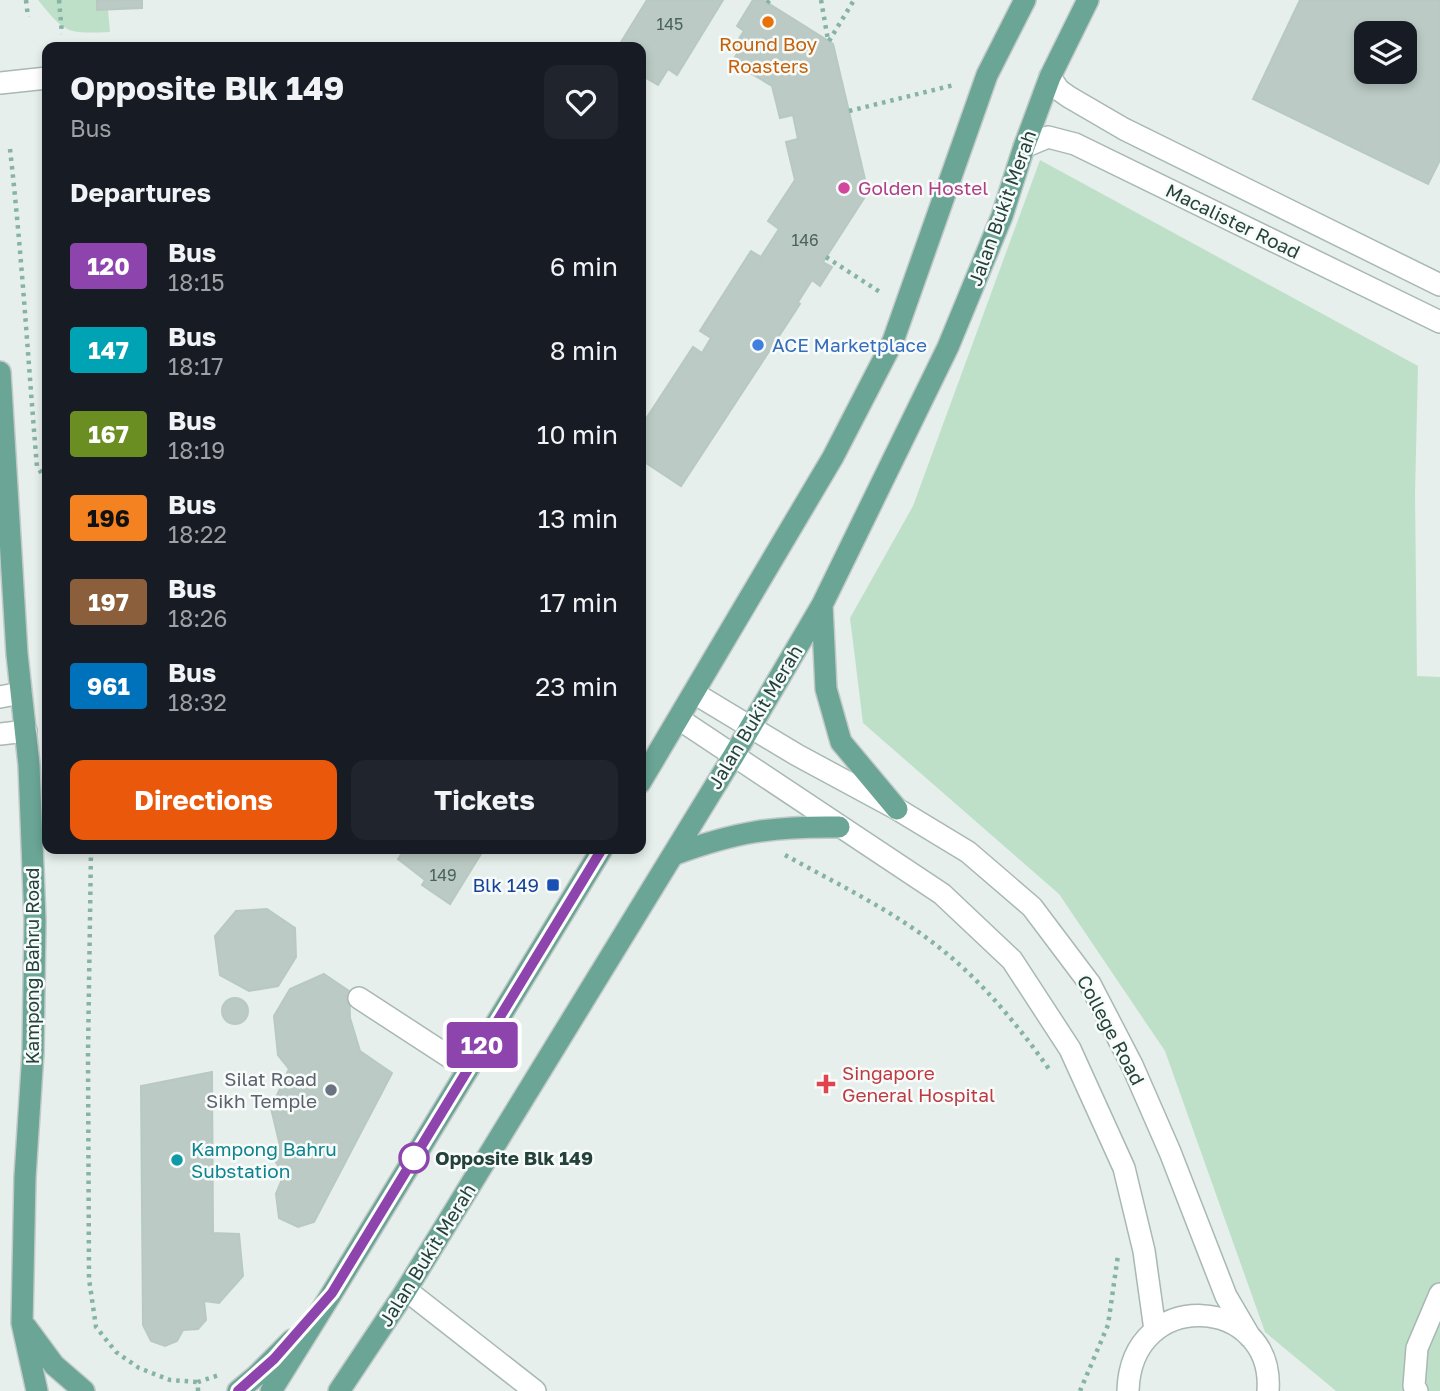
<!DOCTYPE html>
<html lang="en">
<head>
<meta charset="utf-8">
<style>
  body { margin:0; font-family:"Golos Text",sans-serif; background:#20242c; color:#f1f3f6; height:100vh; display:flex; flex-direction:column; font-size:26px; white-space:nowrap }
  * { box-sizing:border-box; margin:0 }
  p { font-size:23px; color:#9ea1a6 }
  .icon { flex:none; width:38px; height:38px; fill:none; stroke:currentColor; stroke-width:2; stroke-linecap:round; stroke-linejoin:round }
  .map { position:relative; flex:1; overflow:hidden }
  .sheet { position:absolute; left:42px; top:42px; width:604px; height:812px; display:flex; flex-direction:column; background:#171b24; border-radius:14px; box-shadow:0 4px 10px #0003 }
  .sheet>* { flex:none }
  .badge { padding:0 14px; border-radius:5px; font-size:24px; line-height:46px }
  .controls { position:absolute; left:1354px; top:21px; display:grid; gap:14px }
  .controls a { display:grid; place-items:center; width:63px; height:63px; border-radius:14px; background:#171b24; box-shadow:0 4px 10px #0003; font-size:35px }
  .map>.badge { position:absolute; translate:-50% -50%; box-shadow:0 0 0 4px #fff }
  h2 { padding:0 28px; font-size:26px; line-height:63px }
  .round { display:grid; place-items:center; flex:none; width:74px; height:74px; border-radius:14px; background:#20242c }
  .overview { display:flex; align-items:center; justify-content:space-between; height:119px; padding:0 28px }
  h1 { font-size:33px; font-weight:700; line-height:52px }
  .cta { display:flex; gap:14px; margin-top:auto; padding:14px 28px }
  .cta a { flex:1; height:80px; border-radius:14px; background:#ea580c; color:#fff; font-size:28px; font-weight:700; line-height:80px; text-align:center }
  .cta a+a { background:#20242c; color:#f1f3f6 }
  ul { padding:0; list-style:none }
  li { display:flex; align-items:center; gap:21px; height:84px; padding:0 28px }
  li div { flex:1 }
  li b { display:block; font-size:26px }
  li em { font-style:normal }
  li .badge { min-width:77px; font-weight:700; text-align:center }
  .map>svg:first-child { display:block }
  .green { fill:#bfe0c8 }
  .building { fill:#bbcac4; stroke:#b8c9c2; stroke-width:2; fill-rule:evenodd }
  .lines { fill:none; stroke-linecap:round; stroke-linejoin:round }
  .minor-casing { stroke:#a8b8b2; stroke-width:24 }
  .major-casing { stroke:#c2cac8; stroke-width:24 }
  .path { stroke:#86b3a5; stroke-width:4.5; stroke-dasharray:3.5 5; stroke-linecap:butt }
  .minor { stroke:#fff; stroke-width:21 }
  .major { stroke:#6aa596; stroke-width:21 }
  .line-casing { stroke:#fff; stroke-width:16 }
  .line { stroke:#8e44ad; stroke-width:10 }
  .food-dot { fill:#e8710a; stroke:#f7fbf9; stroke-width:2.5 }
  .hotel-dot { fill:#d1479c; stroke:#f7fbf9; stroke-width:2.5 }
  .shop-dot { fill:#3f7fe0; stroke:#f7fbf9; stroke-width:2.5 }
  .transit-dot { fill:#1a4fb4; stroke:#f7fbf9; stroke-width:2.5 }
  .health-dot { fill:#e0444e; stroke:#f7fbf9; stroke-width:2.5 }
  .worship-dot { fill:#6b7280; stroke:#f7fbf9; stroke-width:2.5 }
  .stop-dot { fill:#fff; stroke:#8e44ad; stroke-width:3.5 }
  .culture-dot { fill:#0f9aa8; stroke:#f7fbf9; stroke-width:2.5 }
  .labels { text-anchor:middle; stroke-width:5; stroke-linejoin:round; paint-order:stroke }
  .number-label { font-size:16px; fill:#4a645c }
  .food-label { font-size:19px; fill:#c56008; stroke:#f7fbf9 }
  .hotel-label { font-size:19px; fill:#b23c85; stroke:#f7fbf9; text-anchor:start }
  .street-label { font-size:19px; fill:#24423a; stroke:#f7fbf9 }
  .shop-label { font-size:19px; fill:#366cbe; stroke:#f7fbf9; text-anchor:start }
  .transit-label { font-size:19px; fill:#164399; stroke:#f7fbf9; text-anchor:end }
  .health-label { font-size:19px; fill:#be3a42; stroke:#f7fbf9; text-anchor:start }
  .worship-label { font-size:19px; fill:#5b616d; stroke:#f7fbf9; text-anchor:end }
  .culture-label { font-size:19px; fill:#0d838f; stroke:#f7fbf9; text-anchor:start }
  .stop-label { font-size:19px; font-weight:bold; fill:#24423a; stroke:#f7fbf9; text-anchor:start }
</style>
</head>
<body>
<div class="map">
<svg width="1440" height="1391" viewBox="0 0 1440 1391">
  <rect width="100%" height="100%" fill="#e6efeb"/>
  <path class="green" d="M38,0H107L110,32C66,34 65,33 38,0Z
    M1040,160L1418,366L1415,494L1417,676L1440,677V1391H1336L1265,1332L1165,1051L1059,894L863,723L850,618L913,506Z"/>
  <path class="building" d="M97,0H142V8L97,10Z
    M647,0H723L677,75L668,69L658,85L646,78L643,83V93H640V47H618Z
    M753,0H763L833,44L868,192L823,262L832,267L820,286L812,280L798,302L800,304L681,486L640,459V428L693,347L702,353L711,338L700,331L751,251L761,257L779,229L768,221L795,180L786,142L798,139L793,115L780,118L772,86L732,62L740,49L734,46L744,31L737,26Z
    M1300,0H1440V160L1428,184L1253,99ZM1367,33H1405V72H1367Z
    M405,849H484L450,904L422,885L425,880L398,859Z
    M267,909L295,928L296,957L278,986L249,991L220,975L215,936L236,911Z
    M324,974L349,991L350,1018L360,1051L392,1073L314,1222L298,1227L279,1218L276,1194L284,1174L267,1149L280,1146L271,1108L289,1069L278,1055L274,1016L290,989Z
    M222 1011a13 13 0 1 1 26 0a13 13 0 1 1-26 0Z
    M212,1072L213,1233L239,1234L243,1276L219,1303L204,1301L206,1320L198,1329L183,1330L177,1341L165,1346L151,1341L143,1325L141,1086Z"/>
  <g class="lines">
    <defs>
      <path id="minor" d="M1050,77L1059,90L1069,97L1124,129L1440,285
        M0,83L47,78
        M1024,147L1048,137L1075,144L1440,322
        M694,693L797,755L897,809L968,852L1032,907L1090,984L1132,1065L1170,1152L1226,1296L1250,1337
        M0,697L21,693
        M679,719L942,894L1012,960L1070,1049L1124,1168L1144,1251L1155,1330
        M0,734L26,731
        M359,998L468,1069
        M406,1290L535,1391
        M1128,1391C1131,1285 1275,1296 1268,1391
        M1417,1391L1414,1386L1417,1348L1440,1294"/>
      <path id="major" d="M0,372L17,654L29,765L35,921L33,1052L25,1177L22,1323L37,1391
        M822,605L826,689L841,742L897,809
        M640,783L833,457L893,341L987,75L1025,0
        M673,855C735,832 773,826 839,827
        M26,1327L54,1365L84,1391
        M238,1391L256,1376L292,1340
        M271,1391L332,1293L602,849
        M339,1391L403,1295L734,755L822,605L948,347L1002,216L1024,147L1050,77L1088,0"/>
    </defs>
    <use href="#minor" class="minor-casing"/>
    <use href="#major" class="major-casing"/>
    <path class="path" d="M26,0L28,17
      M59,0L62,34
      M821,0L828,40
      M767,3L770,0
      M829,41L854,0
      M849,111L954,85
      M10,149C22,255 28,361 37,467L47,480
      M826,257L883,294
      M91,849L88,1054L89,1279L96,1327L116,1352L139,1368L170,1380L198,1382
      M785,855C839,885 898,913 946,953C986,986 1019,1027 1049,1069
      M198,1391V1382L219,1375
      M1080,1391L1108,1325L1118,1255"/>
    <use href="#minor" class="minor"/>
    <use href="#major" class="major"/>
  </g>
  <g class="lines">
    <defs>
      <path id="line" d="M238,1391L274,1359L332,1293L602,849"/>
    </defs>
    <use href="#line" class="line-casing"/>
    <use href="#line" class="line"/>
  </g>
  <circle class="food-dot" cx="768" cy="22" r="7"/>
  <circle class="hotel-dot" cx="844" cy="188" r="7"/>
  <circle class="shop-dot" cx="758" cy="345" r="7"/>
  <rect class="transit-dot" x="546" y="878" width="14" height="14" rx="3.5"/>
  <path class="health-dot" d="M822.5 1073.5h7v7h7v7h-7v7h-7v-7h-7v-7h7z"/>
  <circle class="worship-dot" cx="331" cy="1090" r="7"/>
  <circle class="stop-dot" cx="414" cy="1158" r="14"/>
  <circle class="culture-dot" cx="177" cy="1160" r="7"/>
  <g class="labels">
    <g class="number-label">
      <text x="670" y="30">145</text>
      <text x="805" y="246">146</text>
      <text x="443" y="881">149</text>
    </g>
    <g class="food-label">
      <text x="768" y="51">Round Boy<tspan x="768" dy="22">Roasters</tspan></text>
    </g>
    <g class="hotel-label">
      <text x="858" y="195">Golden Hostel</text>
    </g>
    <g class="street-label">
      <text transform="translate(1002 208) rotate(-70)" y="7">Jalan Bukit Merah</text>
      <text transform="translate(1233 221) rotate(26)" y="7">Macalister Road</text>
      <text transform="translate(755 717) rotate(-59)" y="7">Jalan Bukit Merah</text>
      <text transform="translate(32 966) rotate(-90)" y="7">Kampong Bahru Road</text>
      <text transform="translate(1111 1030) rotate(62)" y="7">College Road</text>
      <text transform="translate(427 1255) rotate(-58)" y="7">Jalan Bukit Merah</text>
    </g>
    <g class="shop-label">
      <text x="772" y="352">ACE Marketplace</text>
    </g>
    <g class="transit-label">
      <text x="539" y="892">Blk 149</text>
    </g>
    <g class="health-label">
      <text x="842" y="1080">Singapore<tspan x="842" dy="22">General Hospital</tspan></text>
    </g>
    <g class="worship-label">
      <text x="317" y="1086">Silat Road<tspan x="317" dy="22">Sikh Temple</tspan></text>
    </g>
    <g class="culture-label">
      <text x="191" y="1156">Kampong Bahru<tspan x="191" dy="22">Substation</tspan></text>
    </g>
    <g class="stop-label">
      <text x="435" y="1165">Opposite Blk 149</text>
    </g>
  </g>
</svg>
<div class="controls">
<a><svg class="icon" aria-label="layers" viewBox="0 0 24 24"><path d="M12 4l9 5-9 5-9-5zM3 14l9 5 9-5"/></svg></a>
</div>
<b class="badge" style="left:482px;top:1045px;background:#8e44ad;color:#fff">120</b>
<section class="sheet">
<div class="overview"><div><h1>Opposite Blk 149</h1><p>Bus</p></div><a class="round"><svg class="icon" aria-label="heart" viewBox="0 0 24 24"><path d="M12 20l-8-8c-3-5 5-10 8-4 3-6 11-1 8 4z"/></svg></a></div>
<h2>Departures</h2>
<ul>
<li><span class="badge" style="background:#8e44ad;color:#fff">120</span><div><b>Bus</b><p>18:15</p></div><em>6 min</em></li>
<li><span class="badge" style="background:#00a3b4;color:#fff">147</span><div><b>Bus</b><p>18:17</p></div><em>8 min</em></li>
<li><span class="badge" style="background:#6b8e23;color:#fff">167</span><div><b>Bus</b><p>18:19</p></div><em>10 min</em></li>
<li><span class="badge" style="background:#f58220;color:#111">196</span><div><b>Bus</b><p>18:22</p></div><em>13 min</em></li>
<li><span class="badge" style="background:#8b5e3c;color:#fff">197</span><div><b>Bus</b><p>18:26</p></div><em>17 min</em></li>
<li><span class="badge" style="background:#0072bc;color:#fff">961</span><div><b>Bus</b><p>18:32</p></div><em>23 min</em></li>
</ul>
<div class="cta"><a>Directions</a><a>Tickets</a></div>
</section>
</div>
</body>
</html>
